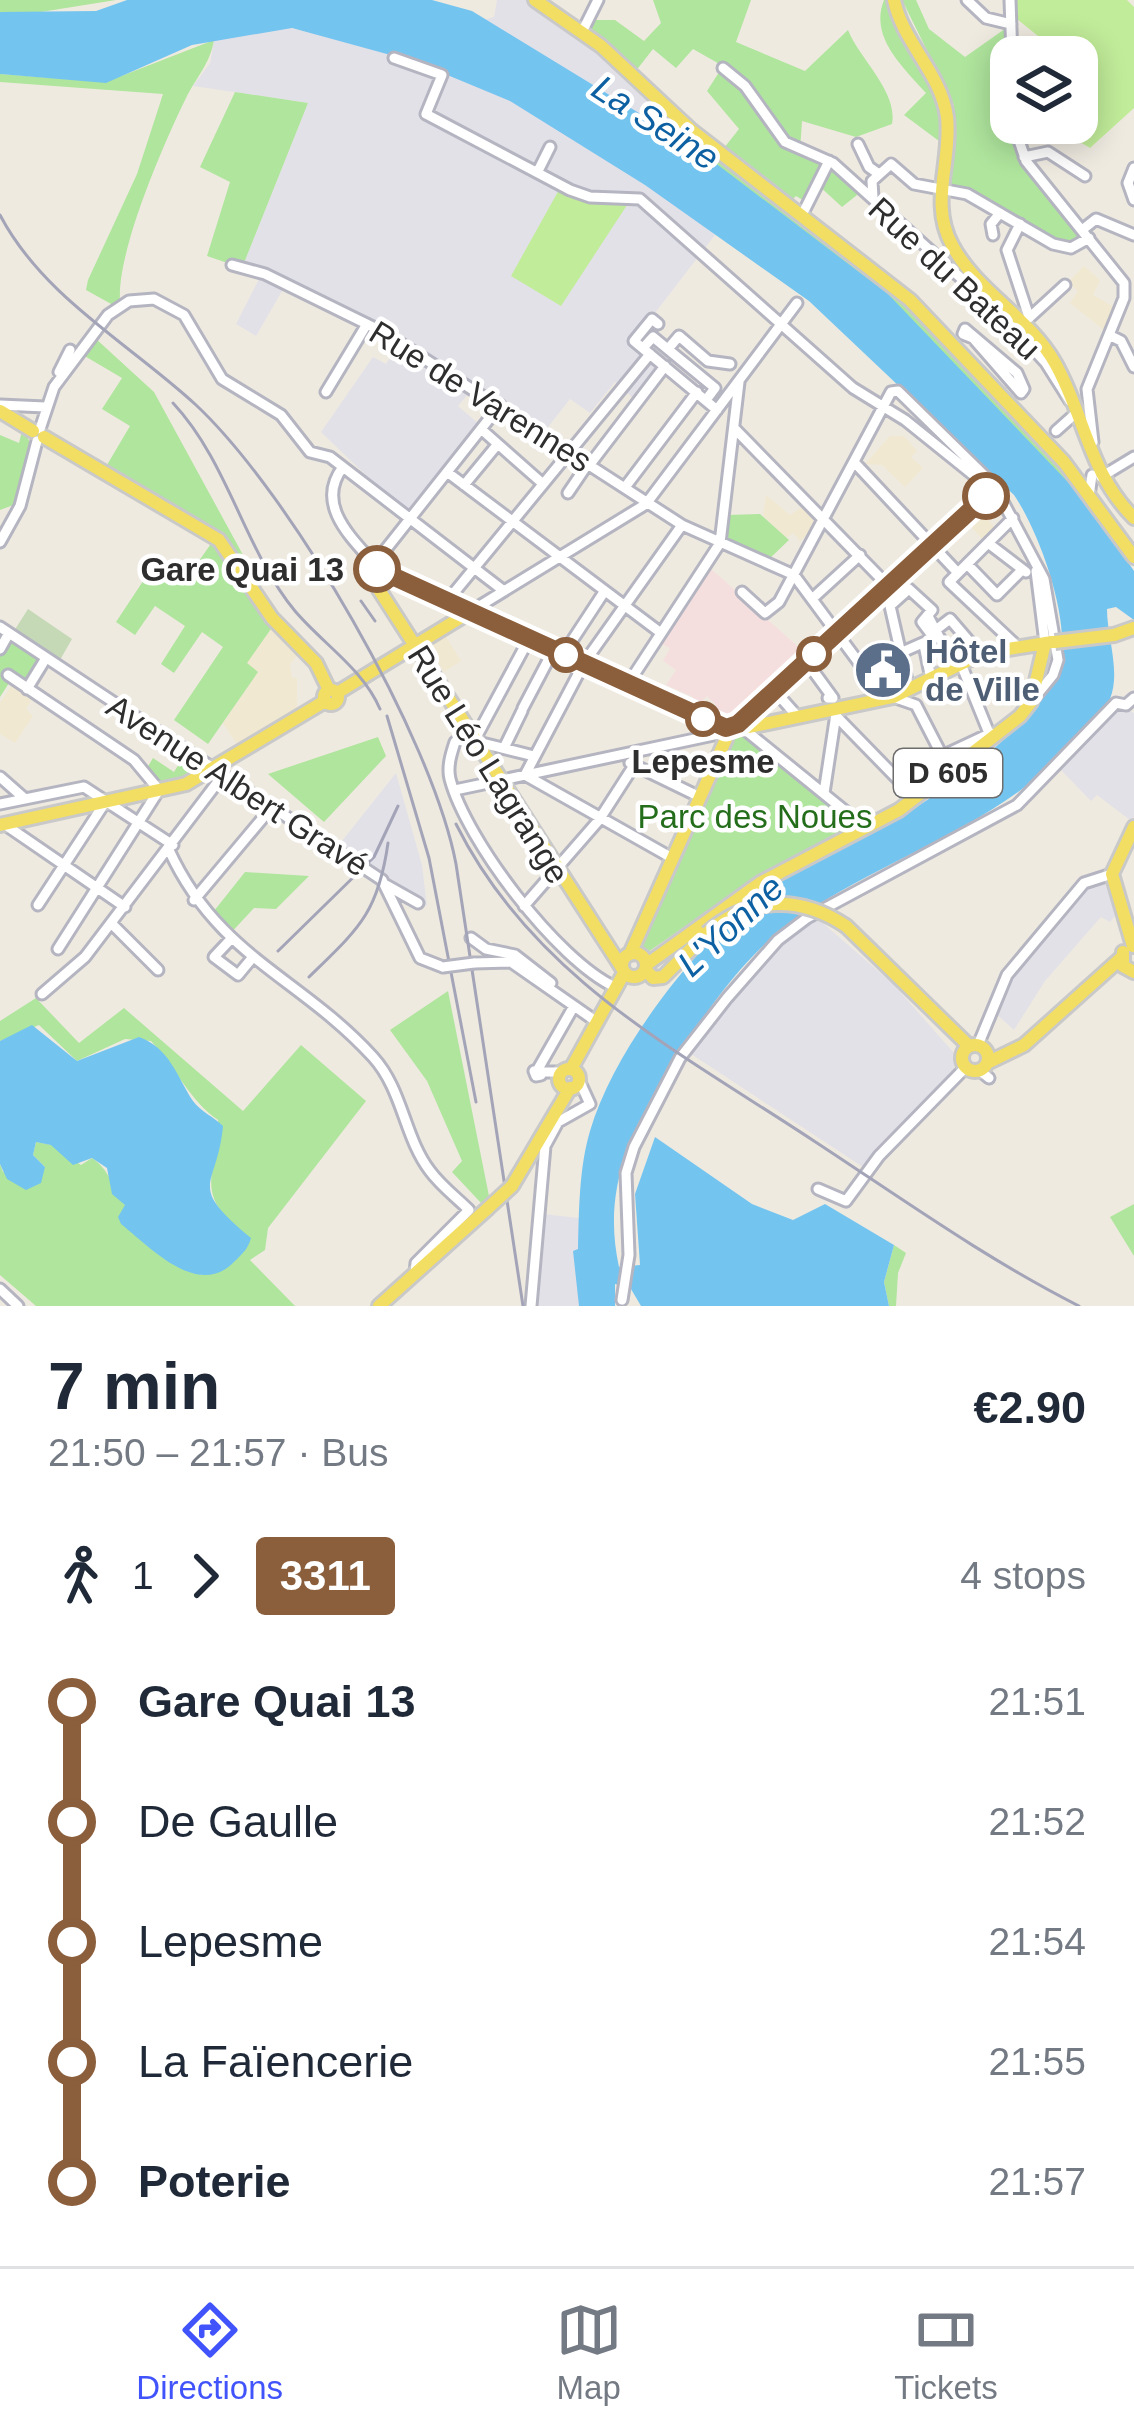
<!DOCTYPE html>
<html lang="en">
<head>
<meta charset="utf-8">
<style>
  body { margin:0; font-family:Arial,sans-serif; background:#f2f2f3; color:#1f2937; height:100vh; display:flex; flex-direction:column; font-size:45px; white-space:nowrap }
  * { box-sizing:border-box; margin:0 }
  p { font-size:39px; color:#747a83 }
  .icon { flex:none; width:66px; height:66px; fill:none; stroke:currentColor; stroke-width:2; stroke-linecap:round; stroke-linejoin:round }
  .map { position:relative; height:1306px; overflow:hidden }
  .panel { display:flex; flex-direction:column; background:#fff; flex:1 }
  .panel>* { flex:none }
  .badge { padding:0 24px; border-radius:9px; font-size:42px; line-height:78px }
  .buttons { position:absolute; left:990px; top:36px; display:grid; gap:24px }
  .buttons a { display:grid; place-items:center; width:108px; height:108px; border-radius:24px; background:#fff; box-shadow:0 6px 30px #0003; font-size:60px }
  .map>.badge { position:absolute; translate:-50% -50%; box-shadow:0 0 0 6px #fff }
  .legs { display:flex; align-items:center; gap:18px; height:132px; padding:0 48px; font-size:39px }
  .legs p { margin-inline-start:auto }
  .head { display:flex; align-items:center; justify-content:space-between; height:204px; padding:0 48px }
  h1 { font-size:66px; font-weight:700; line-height:90px }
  ul { padding:0 48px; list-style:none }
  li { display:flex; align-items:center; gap:42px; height:120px; font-size:45px }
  li i { display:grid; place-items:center; width:18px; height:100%; margin:0 15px; background:currentColor }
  li i::after { content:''; width:30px; height:30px; margin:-15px; border:9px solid; border-radius:50%; background:#fff }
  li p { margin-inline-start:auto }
  li:first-child i { background:linear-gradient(#0000 50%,currentColor 0) }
  li:last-child i { background:linear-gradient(currentColor 50%,#0000 0) }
  .tab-bar { display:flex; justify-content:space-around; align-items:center; height:168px; border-top:3px solid #e0e1e3; background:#fff; font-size:33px; color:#747a83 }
  .tab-bar a { display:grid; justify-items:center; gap:6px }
  .tab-bar .selected { color:#4153fb }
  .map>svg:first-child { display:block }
  .industrial { fill:#e3e1e8 }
  .education { fill:#f0e8d0 }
  .medical { fill:#f5dfde }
  .green { fill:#afe59d }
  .cemetery { fill:#c5d9b7 }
  .pitch { fill:#c1ec99 }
  .water { fill:#74c4f0 }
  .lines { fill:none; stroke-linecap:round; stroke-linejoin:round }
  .minor-casing { stroke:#b4b5c1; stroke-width:15 }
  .major-casing { stroke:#c9c9c9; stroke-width:18 }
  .minor { stroke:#fff; stroke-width:9 }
  .major { stroke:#f2de62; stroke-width:12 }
  .rail { stroke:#a3a4b8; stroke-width:3 }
  .minor-bridge-casing { stroke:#b4b5c1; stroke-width:15; stroke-linecap:butt }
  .major-bridge-casing { stroke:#c9c9c9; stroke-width:18; stroke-linecap:butt }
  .minor-bridge { stroke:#fff; stroke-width:9 }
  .major-bridge { stroke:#f2de62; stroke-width:12 }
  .line-1-casing { stroke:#fff; stroke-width:27 }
  .line-1 { stroke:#8b5e3c; stroke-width:18 }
  .stop-1-dot { fill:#fff; stroke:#8b5e3c; stroke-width:6 }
  .labels { text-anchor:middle; stroke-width:9; stroke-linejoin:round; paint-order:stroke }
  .shield { fill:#fff; stroke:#6d6d6d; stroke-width:3 }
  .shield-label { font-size:30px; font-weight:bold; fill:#2e2e2e }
  .street-label { font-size:33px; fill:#2e2e2e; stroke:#fff }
  .stop-label { font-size:33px; font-weight:bold; fill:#2e2e2e; stroke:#fff; text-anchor:end }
  .service-label { font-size:33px; font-weight:bold; fill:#4e5e75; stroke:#fff; text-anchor:start }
  .park-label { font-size:33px; fill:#246d1b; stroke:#fff }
  .water-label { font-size:36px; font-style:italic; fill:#0d61a2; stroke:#fff }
</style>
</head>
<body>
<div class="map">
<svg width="1134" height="1306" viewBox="0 0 1134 1306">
  <rect width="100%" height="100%" fill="#efeae0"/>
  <path class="industrial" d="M497,0H541L685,120L682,142L480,21L494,17Z
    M272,24L392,51L513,98L653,183L715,235L635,339L663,363L635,400L615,382L590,413L570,399L545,431L474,387L458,406L479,424L408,516L321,432L373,357L386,364L399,343L285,286L256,336L236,324L261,275L242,268L308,103L193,86L210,63L215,35Z
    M1109,700L1134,713V823L1097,795L1091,801L1056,765Z
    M396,773L422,865L427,906L338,846Z
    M1107,879L1120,910L1110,922L1101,917L1045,981L1014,1030L994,1012L1010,975L1086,883Z
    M816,917L893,984L955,1054L954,1069L934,1098L866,1169L688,1052L765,958Z
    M534,1213L579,1218V1306H526Z"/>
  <path class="education" d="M1084,266L1100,280L1093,295L1114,307L1105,331L1070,303L1078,291L1068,282Z
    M890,436H904L917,451L911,457L923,468L905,487L882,465L865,464Z
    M766,495L790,515L804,506L817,526L800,541L793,533L786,538L763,516Z
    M989,495L1005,513L989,521L995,528L983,540L964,519Z
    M274,625L300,652L290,664L292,678H297V712L240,749L223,723L258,672L246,663Z
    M444,633L461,661L444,672L428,646Z
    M13,683L33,697L26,709L33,716L15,743L0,734V703Z"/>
  <path class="medical" d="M709,567L806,654L733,723L710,716L716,705L707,696L695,709L689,706L693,697L666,685L676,670L663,661L670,648L659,643Z"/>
  <path class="green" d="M0,0H116L22,15L0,12Z
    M653,0H751L736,42L805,71L848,30C860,60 898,91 892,124L856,137L802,121L800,150L830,160L862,191L842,207L818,185L806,202L796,196L791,201L893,289L1074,480L1086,503L682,142L685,120L724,148L739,129L707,91L723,66L693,49L676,68L653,49L635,72L584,31L591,20H615L644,41L661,23Z
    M884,0H890L893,22L941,106L943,144L904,115L926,93C903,67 869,37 884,0Z
    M902,0H916L929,29L965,57L1009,26L1013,139L1085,238L1060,245L950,186L954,105Z
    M214,40C210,64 197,76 186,98C163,145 117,251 120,300L113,305L86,290L88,280L137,174L163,94L0,82V74L106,82Z
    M235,92L308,103L242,268L207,256L230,182L200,167Z
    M95,338L154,392L278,619L247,663L258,672L208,744L174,720L223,647L202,632L174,673L161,664L185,626L155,606L135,635L116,622L157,560L176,571L181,565L192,571L217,535L104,470L130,426L102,409L122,378L83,355Z
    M23,427L30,443L16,504L0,510V435L19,443Z
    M760,514L789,540L767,561L724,543L727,515Z
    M0,632L40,660L24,683L11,680L0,697Z
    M742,734L859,826L750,881L648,952L635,947L726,745Z
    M378,737L386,756L324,822L268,774Z
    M185,754L205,768L162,785L147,768L153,758L174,772Z
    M245,872L309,876L276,909L254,908L228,936L210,916Z
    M448,991L490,1201L482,1204L452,1172L462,1161L427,1081L390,1030Z
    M36,998L79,1043L124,1008L243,1111L301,1045L366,1101L268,1228L265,1250L250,1260L295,1306H36L0,1275V1164L3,1172L45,1167L33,1155L36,1142L52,1145L81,1165L92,1158C110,1170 112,1187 125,1205C145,1233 171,1266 202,1275L226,1217C195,1184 223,1156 218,1120C190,1101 176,1068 151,1041L125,1039L77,1061L39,1025L0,1041V1021Z
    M1134,1204V1256L1110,1217Z
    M894,1245L906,1253L898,1273L896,1306H889L884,1282Z"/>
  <path class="cemetery" d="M28,609L72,639L60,660L14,631Z"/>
  <path class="pitch" d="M1015,0H1127L1134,7V108L1090,148L1048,123H1077V57H1026L1043,40L1012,15Z
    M560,188L631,199L561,306L511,276Z"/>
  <path class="water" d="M127,0H432L472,11L693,146L888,294L1088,503L1134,571V620L1116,607L1107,609C1107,637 1121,672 1110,699C1102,718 1083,735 1069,749C988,830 891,855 799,917C740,956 696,1026 660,1085C624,1143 604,1199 619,1267L640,1265L635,1194L655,1137L752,1204L793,1220L825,1204L894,1245L884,1282L889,1306H641L631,1289L615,1284V1306H579L573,1251L578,1249C579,1211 579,1168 590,1131C615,1047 692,952 757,895C795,862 851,846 894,821C940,795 1043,719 1059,668C1073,624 1039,531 1014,495L809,301L645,185L510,101L416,62L292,28L192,45L106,83L0,74V12L96,11Z
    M32,1025L77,1061L139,1037C170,1048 177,1077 193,1101C200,1111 214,1117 223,1126C217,1190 185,1183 251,1238C248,1249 243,1253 235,1261C199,1300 151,1248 121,1224L118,1217L125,1205L112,1194L107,1168L92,1158L73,1165L51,1145L36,1142L33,1155L45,1167L41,1183L26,1190L7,1179L0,1164V1041Z"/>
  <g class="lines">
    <defs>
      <path id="minor" d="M967,0L986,18L1011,24
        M1010,0L1012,57
        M582,32L598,0
        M394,58L442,75L426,114L570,190L590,197L640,199L853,388L905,420L992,490
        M723,68L745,86L785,142L833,163L1002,315L1046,363L1070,401
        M1013,123L1026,161L1124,283V298L1087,389L1093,442
        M858,144L869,167L879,174
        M1024,157L1048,152L1085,176
        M1134,168L1128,183L1134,200
        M538,171L550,147
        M873,198L872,181L891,164L914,184L967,194L1053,244L1071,248L1089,238
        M802,215L829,161
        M1020,224L1007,250L1029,317
        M1082,230L1096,219L1134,235
        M993,235L991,224L1000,213
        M232,265L265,274L383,332L682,525L794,575L885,698
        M1029,318L1065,285
        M658,324L652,319L634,341L717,410
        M965,329L1017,373L1024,389L1021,393L973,338L963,334Z
        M1109,335L1121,341L1134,367
        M643,348L653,337L715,388L706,400
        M668,349L679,336L708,361L730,364
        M59,372L70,350
        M326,392L367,324
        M0,405L45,407
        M734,428L899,597
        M40,429L54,387L108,315L129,301L154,299L184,315L222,379L281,415L310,452L330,457L504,591
        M481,429L542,483
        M1056,431L1075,414
        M854,462L958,573
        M591,463L665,366
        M343,467C313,506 355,541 378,568
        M447,472L661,633
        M1101,477L1134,457
        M464,485L497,445
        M626,486L697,392
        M568,493L589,462
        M1089,496L1092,475
        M1013,518L949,582L1017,646
        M0,542L20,506L37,441
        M988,543L1026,572
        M375,563L500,405
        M967,564L997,595L1022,570
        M1036,571L1045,643
        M742,592L765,613L779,602L891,392L898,391L994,485L1044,579L1058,660L1053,675L1031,702
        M813,598L860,555
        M448,600L650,354
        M473,610L646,504L797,303
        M928,616L955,667
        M0,627L382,880L420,958L443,967
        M937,629L950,619L980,654
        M530,637L474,741L534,756
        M924,645L931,679
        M0,649L9,633
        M564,653L604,592
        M900,653L934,638L922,622L932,610L909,589L890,606L909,689
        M806,661L833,698H828
        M961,664L991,738
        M8,675L134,760L159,790L58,949
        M628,684L720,543L739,382
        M27,689L46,658
        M774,690L798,717
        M893,697L916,705L950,771
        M523,708L554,649
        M837,717L916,798
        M738,724L992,490
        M744,729L866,828
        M470,734L455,742C451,754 447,767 450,779C466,840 557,960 615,987
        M504,748L522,711
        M942,756L991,733
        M630,763L700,797
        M0,777L25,799
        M455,790L723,733
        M824,793L836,714
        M0,804L84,787L173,845
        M4,824L125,907
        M169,850C218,957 300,977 373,1057C403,1090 404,1137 430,1171C441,1186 457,1198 469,1210L416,1263L415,1273
        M672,858L525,775L584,663L682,525
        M386,885L418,903
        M194,900L272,807
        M38,905L106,801
        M524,906L599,820L633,767
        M112,924L158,970
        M471,938L486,949L515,955L551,983
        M230,940L214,957L238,975L253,957
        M474,963L511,962L597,1022
        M42,994L85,957L223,775
        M978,1045L1007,975L1084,883L1112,874
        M538,1069L574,1006
        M540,1070L541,1075L536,1076L534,1071Z
        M979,1070L989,1078
        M541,1072H563
        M818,1189L846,1201L879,1156L966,1067
        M0,1289L18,1306
        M622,1300L629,1255L626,1173L634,1147L680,1058L727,998L778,940L807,918L1017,805L1116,703L1126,705L1134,698
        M531,1306L545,1146L558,1122L590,1104L579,1080"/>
      <path id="major" d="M535,0L601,46L691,130L910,300L1064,462L1134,557
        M894,0C903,43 941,73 947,117C952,161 929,203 952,245C976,291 1029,317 1055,363C1085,416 1089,473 1134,518
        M0,411L33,431
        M44,437L219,540L272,618L316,663L329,690
        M1114,635L1134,628
        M324 697a7 7 0 1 1 14 0a7 7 0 1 1-14 0Z
        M337,693L473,610
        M744,728L893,697L983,653L1052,642
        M0,825L186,784L325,701
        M846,926L969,1046
        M1133,946L1112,874L1134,827
        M1123,952V966L1134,972
        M622 965a12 12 0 1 1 24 0a12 12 0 1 1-24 0Z
        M630,954L726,739
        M646,965L760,883L899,810L1020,716L1031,702L1045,643
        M622,968L376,585L378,569L726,728
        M646,970L653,978L663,977L707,933
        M962 1058a13 13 0 1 1 26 0a13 13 0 1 1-26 0Z
        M987,1063L1024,1045L1121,958
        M571,1069L624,973
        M559 1079a10 10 0 1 1 20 0a10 10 0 1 1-20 0Z
        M512,1186L570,1088
        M379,1306L487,1209"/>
    </defs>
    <use href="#minor" class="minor-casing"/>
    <use href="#major" class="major-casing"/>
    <use href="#minor" class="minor"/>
    <use href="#major" class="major"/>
    <path class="rail" d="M0,215C43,297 130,344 196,405C291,494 432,737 456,864L523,1306
      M173,403C229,463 244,549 295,611C323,644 363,669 380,709
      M361,601L375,621
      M387,716L429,858L476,1102
      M456,824C532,977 678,1051 814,1141C901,1198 986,1259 1079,1306
      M278,951L374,857L398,806
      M309,977C358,929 378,914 388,843"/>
    <defs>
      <path id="minor-bridge" d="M443,967L474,963"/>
      <path id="major-bridge" d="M1055,642L1114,635
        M707,933C750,896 800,895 846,926
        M487,1209L512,1186"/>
    </defs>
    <use href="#minor-bridge" class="minor-bridge-casing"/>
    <use href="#major-bridge" class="major-bridge-casing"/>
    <use href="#minor-bridge" class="minor-bridge"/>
    <use href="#major-bridge" class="major-bridge"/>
  </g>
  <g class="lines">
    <defs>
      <path id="line-1" d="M377,569L726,728L738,724L986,496"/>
    </defs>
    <use href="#line-1" class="line-1-casing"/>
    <use href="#line-1" class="line-1"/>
  </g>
  <defs>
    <symbol id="civic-disc" viewBox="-11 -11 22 22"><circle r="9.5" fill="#5c6f8a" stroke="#fff"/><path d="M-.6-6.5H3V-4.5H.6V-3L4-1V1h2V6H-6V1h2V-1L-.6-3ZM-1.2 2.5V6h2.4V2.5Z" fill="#fff"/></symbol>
  </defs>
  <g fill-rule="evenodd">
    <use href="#civic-disc" x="850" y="637" width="66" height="66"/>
  </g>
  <g class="stop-1-dot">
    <circle cx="986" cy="496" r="21"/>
    <circle cx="377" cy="569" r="21"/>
    <circle cx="814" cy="654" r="15"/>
    <circle cx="566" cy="655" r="15"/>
    <circle cx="703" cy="719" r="15"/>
  </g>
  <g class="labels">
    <rect class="shield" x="894" y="749" width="108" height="48" rx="9"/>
    <g class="shield-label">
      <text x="948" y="783">D 605</text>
    </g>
    <g class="street-label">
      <text transform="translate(955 278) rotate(43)" y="12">Rue du Bateau</text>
      <text transform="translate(481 396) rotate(32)" y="12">Rue de Varennes</text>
      <text transform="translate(489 764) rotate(58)" y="12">Rue Léo Lagrange</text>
      <text transform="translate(238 785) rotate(33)" y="12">Avenue Albert Gravé</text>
    </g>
    <g class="stop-label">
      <text x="344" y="581">Gare Quai 13</text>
      <text x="703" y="773" text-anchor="middle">Lepesme</text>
    </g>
    <g class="service-label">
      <text x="925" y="663">Hôtel<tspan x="925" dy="38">de Ville</tspan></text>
    </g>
    <g class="park-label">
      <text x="755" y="828">Parc des Noues</text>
    </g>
    <g class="water-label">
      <text transform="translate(656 122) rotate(33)" y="13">La Seine</text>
      <text transform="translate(730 925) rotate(-43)" y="13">L'Yonne</text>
    </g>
  </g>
</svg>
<div class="buttons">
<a><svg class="icon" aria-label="layers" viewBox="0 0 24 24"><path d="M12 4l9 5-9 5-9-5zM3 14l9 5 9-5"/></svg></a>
</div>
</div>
<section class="panel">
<div class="head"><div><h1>7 min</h1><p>21:50 – 21:57 · Bus</p></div><b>€2.90</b></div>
<div class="legs"><svg class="icon" aria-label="walk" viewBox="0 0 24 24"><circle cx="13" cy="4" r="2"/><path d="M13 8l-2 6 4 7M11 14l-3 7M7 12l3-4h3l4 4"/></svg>1<svg class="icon" aria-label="forward" viewBox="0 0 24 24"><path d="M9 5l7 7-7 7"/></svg><b class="badge" style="background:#8b5e3c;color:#fff">3311</b><p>4 stops</p></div>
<ul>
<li><i style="color:#8b5e3c"></i><b>Gare Quai 13</b><p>21:51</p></li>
<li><i style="color:#8b5e3c"></i><span>De Gaulle</span><p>21:52</p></li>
<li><i style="color:#8b5e3c"></i><span>Lepesme</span><p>21:54</p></li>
<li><i style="color:#8b5e3c"></i><span>La Faïencerie</span><p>21:55</p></li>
<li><i style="color:#8b5e3c"></i><b>Poterie</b><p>21:57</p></li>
</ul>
</section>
<nav class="tab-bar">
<a class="selected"><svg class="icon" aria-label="directions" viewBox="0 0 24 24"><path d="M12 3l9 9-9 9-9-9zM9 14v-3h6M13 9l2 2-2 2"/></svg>Directions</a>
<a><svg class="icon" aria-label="map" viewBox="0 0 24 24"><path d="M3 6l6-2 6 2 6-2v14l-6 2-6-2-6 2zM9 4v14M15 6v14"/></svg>Map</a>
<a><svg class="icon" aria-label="tickets" viewBox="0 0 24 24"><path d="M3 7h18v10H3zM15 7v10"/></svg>Tickets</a>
</nav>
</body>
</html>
